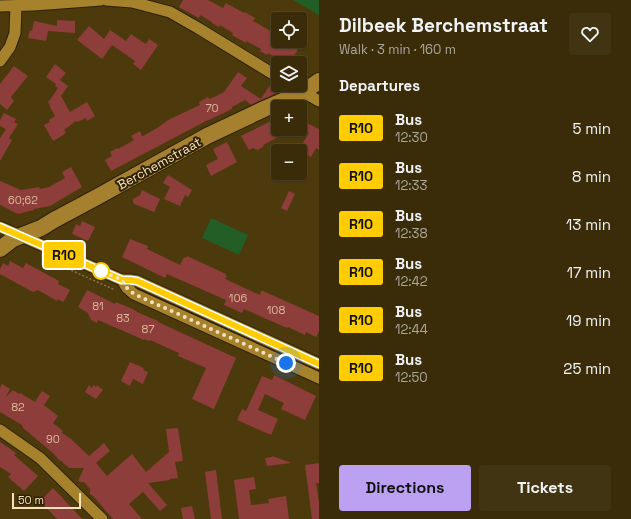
<!DOCTYPE html>
<html lang="en">
<head>
<meta charset="utf-8">
<style>
  body { margin:0; font-family:"Space Grotesk",sans-serif; background:#413412; color:#f1f3f6; height:100vh; display:flex; flex-direction:column; font-size:15px; white-space:nowrap }
  * { box-sizing:border-box; margin:0 }
  p { font-size:13px; color:#aba79c }
  .icon { flex:none; width:22px; height:22px; fill:none; stroke:currentColor; stroke-width:2; stroke-linecap:round; stroke-linejoin:round }
  .map { position:relative; flex:1; overflow:hidden }
  .panel { display:flex; flex-direction:column; background:#3a2c09; width:312px }
  .panel>* { flex:none }
  .badge { padding:0 8px; border-radius:3px; font-size:14px; line-height:26px }
  .fabs { position:absolute; left:271px; top:12px; display:grid; gap:8px }
  .fabs a { display:grid; place-items:center; width:36px; height:36px; border-radius:4px; background:#3a2c09; box-shadow:0 1px 3px #0004,0 0 0 1px #54482a; font-size:20px }
  .scale { position:absolute; left:12px; bottom:10px; width:69px; box-sizing:border-box; padding-left:4px; border:2px solid #f5e2bb; border-top:0; font-size:11px; line-height:14px; white-space:nowrap; color:#f5e2bb; -webkit-text-stroke:3px #302100; paint-order:stroke }
  .you { position:absolute; width:20px; height:20px; margin:-10px; border:3px solid #fff; border-radius:50%; background:#1a73e8; box-shadow:0 0 0 6px #1a73e833 }
  .map>.badge { position:absolute; translate:-50% -50%; box-shadow:0 0 0 2px #fff }
  h2 { padding:0 20px; font-size:15px; line-height:36px }
  .round { display:grid; place-items:center; flex:none; width:42px; height:42px; border-radius:4px; background:#413412 }
  .summary { display:flex; align-items:center; justify-content:space-between; height:68px; padding:0 20px }
  h1 { font-size:19px; font-weight:700; line-height:30px }
  .button { display:flex; gap:8px; margin-top:auto; padding:8px 20px }
  .button a { flex:1; height:46px; border-radius:4px; background:#bca0f2; color:#111; font-size:16px; font-weight:700; line-height:46px; text-align:center }
  .button a+a { background:#413412; color:#f1f3f6 }
  ul { padding:0; list-style:none }
  li { display:flex; align-items:center; gap:12px; height:48px; padding:0 20px }
  li div { flex:1 }
  li b { display:block; font-size:15px }
  li em { font-style:normal }
  li .badge { min-width:44px; font-weight:700; text-align:center }
  main { display:flex; flex:1; min-height:0 }
  .map>svg:first-child { display:block }
  .grass { fill:#235e26 }
  .building { fill:#8d3d3a }
  .lines { fill:none; stroke-linecap:round; stroke-linejoin:round }
  .street-casing { stroke:#2e2208; stroke-width:13 }
  .secondary-casing { stroke:#2e2208; stroke-width:18 }
  .path { stroke:#877448; stroke-width:1.5; stroke-dasharray:2 2; stroke-linecap:butt }
  .street { stroke:#a7822d; stroke-width:11 }
  .secondary { stroke:#a5802e; stroke-width:16 }
  .line-casing { stroke:#fff; stroke-width:9 }
  .line { stroke:#fc0; stroke-width:6 }
  .walk { stroke:#f5e2bb; stroke-width:4; stroke-dasharray:0 7.2 }
  .stop-dot { fill:#fff; stroke:#fc0; stroke-width:2 }
  .labels { text-anchor:middle; stroke-width:4; stroke-linejoin:round; paint-order:stroke }
  .number-label { font-size:11px; fill:#dbb99b }
  .street-label { font-size:13px; fill:#f5e2bb; stroke:#302100 }
</style>
</head>
<body>
<main>
<div class="map">
<svg width="319" height="519" viewBox="0 0 319 519">
  <rect width="100%" height="100%" fill="#4d3a0c"/>
  <path class="grass" d="M293,0H319V15Z
    M211,218L248,235L239,255L202,238Z"/>
  <path class="building" d="M183,0H208L223,8L226,3L244,13L245,12L255,18L253,21L278,35L275,41H296L301,44L290,63H286L268,53L267,55L260,51L261,49L246,41V43L232,35L233,33L220,25L219,27L212,23V22L200,15L199,18L179,7Z
    M57,20L75,21V33L48,31L46,41L28,38L30,30L32,31L34,21L57,26Z
    M89,26L104,39L110,30L126,41L131,34L144,43L146,44L149,39L158,45L141,70L133,64L135,61L112,45L102,59L77,40Z
    M55,64L66,73L60,80L68,86L61,96L70,112L87,102L95,116L87,121L86,118L77,122L76,121L64,130L66,133L64,134H65L53,141L44,125L50,122L49,120L55,116L50,107V106L48,101L50,100L58,88L55,86L56,84L46,77Z
    M14,66L28,76L11,97L14,101L7,110L0,104V84Z
    M238,72L247,78L241,86L261,99L272,82L285,89L251,105L245,100L232,107V109L209,120H208L111,171L105,160L112,156L110,152L117,148L118,149L134,140L131,136L140,131L142,136H143L157,128L168,120L200,105L199,102L208,97L210,99L224,92Z
    M4,113L16,119L14,122L18,124L9,138L12,140L0,161V138L6,129L0,126V120Z
    M275,119L278,125V129H280H279L282,135L263,145L264,146L258,150L253,148L249,150L241,136Z
    M300,120L319,129V150L316,148L311,157L299,150L309,132L300,131Z
    M227,142L237,162L211,176L206,165L218,159L213,149Z
    M71,167L82,187L50,206L34,209V210L18,214L0,205V181L21,190L39,187L40,189L49,187L65,178L62,172Z
    M168,175L192,190L188,197L185,195L180,206L164,199L170,187L163,183Z
    M142,190L160,199L154,212L134,204L133,202V199L140,195Z
    M289,191L295,194L287,211L281,208Z
    M82,221L95,227L88,241L72,234L76,224L80,226Z
    M130,239L148,246L147,249L180,265L184,257L186,258L187,256L226,274L225,275L227,276L225,279L260,295L261,291H263L319,316V331L316,337L306,332L305,335L290,328L288,327L287,328L244,309L242,313L224,305L226,300L167,274L165,278L122,257Z
    M10,261L23,268L26,263L59,281L58,284L70,290L64,301L63,302L58,299L57,301L38,290L33,292L0,274V269L3,263L8,266Z
    M87,290L115,304L116,302L118,303L133,309L137,312L158,321V322L236,358L214,409L192,399L206,368L178,356L179,353L150,340L149,341L144,339V340L98,320L97,323L91,320L88,313L78,307Z
    M130,362L144,368L143,370L148,372L143,384L133,379L130,386L121,381Z
    M274,375L316,396L305,420L281,409L284,403L265,394L258,410L278,419L271,435L237,420L242,409L246,411L262,376L272,380Z
    M2,384L10,389L6,397L13,390L19,394L20,393L35,402L42,391L50,396L44,405L58,416L53,423L63,431L62,433L71,439L89,456L104,443L110,451L96,463L107,476L132,454L146,472L169,452L166,429L178,428L183,461L175,462L178,478L170,479V480L148,483L167,505L160,511L143,492L129,504L142,519H113L93,496L90,494V489L84,482H81L78,481L84,468H69L60,460H59L53,453L23,428L22,425L0,412V388Z
    M89,385L92,388L93,385L96,387L97,385L103,390L96,399L85,392Z
    M0,442L16,453L14,455L38,476L24,491L8,477L11,474L0,467Z
    M272,456L289,462L291,463L267,466L265,458L272,457Z
    M319,463V483H316L319,502V519H312L305,465Z
    M216,470L222,519H211L205,472Z
    M254,477L256,489L249,490L251,505L269,503L268,499L286,496L289,519H239L234,480Z
    M53,488L72,508L82,519H57L40,501Z
    M192,506L195,519H183L181,508Z"/>
  <g class="lines">
    <defs>
      <path id="street" d="M106,0L132,2L170,12L198,28L278,77
        M0,6L34,5L101,0
        M0,61L10,47L15,33L16,6
        M291,85L319,101
        M0,227L122,280H130L137,281L319,364
        M122,280L127,288L134,294L319,378
        M0,430L40,458L102,519"/>
      <path id="secondary" d="M0,249L13,239L41,228L54,220L97,197L207,136L264,109L303,92L319,81"/>
    </defs>
    <use href="#street" class="street-casing"/>
    <use href="#secondary" class="secondary-casing"/>
    <path class="path" d="M64,267L115,290"/>
    <use href="#street" class="street"/>
    <use href="#secondary" class="secondary"/>
  </g>
  <g class="lines">
    <defs>
      <path id="line" d="M0,227L122,280H130L137,281L319,364"/>
    </defs>
    <use href="#line" class="line-casing"/>
    <use href="#line" class="line"/>
    <path class="walk" d="M101,271L96,269L122,280L127,288L134,294L286,363"/>
  </g>
  <circle class="stop-dot" cx="101" cy="271" r="8"/>
  <g class="labels">
    <g class="number-label">
      <text x="212" y="112">70</text>
      <text x="23" y="204">60;62</text>
      <text x="238" y="302">106</text>
      <text x="98" y="310">81</text>
      <text x="276" y="314">108</text>
      <text x="123" y="322">83</text>
      <text x="148" y="333">87</text>
      <text x="18" y="411">82</text>
      <text x="53" y="443">90</text>
    </g>
    <g class="street-label">
      <text transform="translate(159 163) rotate(-29)" y="5">Berchemstraat</text>
    </g>
  </g>
</svg>
<div class="fabs">
<a><svg class="icon" aria-label="locate" viewBox="0 0 24 24"><circle cx="12" cy="12" r="6"/><path d="M12 2v4M12 18v4M2 12h4M18 12h4"/></svg></a>
<a><svg class="icon" aria-label="layers" viewBox="0 0 24 24"><path d="M12 4l9 5-9 5-9-5zM3 14l9 5 9-5"/></svg></a>
<a>+</a>
<a>−</a>
</div>
<div class="scale">50 m</div>
<div class="you" style="left:286px;top:363px"></div>
<b class="badge" style="left:64px;top:255px;background:#fc0;color:#111">R10</b>
</div>
<section class="panel">
<div class="summary"><div><h1>Dilbeek Berchemstraat</h1><p>Walk · 3 min · 160 m</p></div><a class="round"><svg class="icon" aria-label="heart" viewBox="0 0 24 24"><path d="M12 20l-8-8c-3-5 5-10 8-4 3-6 11-1 8 4z"/></svg></a></div>
<h2>Departures</h2>
<ul>
<li><span class="badge" style="background:#fc0;color:#111">R10</span><div><b>Bus</b><p>12:30</p></div><em>5 min</em></li>
<li><span class="badge" style="background:#fc0;color:#111">R10</span><div><b>Bus</b><p>12:33</p></div><em>8 min</em></li>
<li><span class="badge" style="background:#fc0;color:#111">R10</span><div><b>Bus</b><p>12:38</p></div><em>13 min</em></li>
<li><span class="badge" style="background:#fc0;color:#111">R10</span><div><b>Bus</b><p>12:42</p></div><em>17 min</em></li>
<li><span class="badge" style="background:#fc0;color:#111">R10</span><div><b>Bus</b><p>12:44</p></div><em>19 min</em></li>
<li><span class="badge" style="background:#fc0;color:#111">R10</span><div><b>Bus</b><p>12:50</p></div><em>25 min</em></li>
</ul>
<div class="button"><a>Directions</a><a>Tickets</a></div>
</section>
</main>
</body>
</html>
